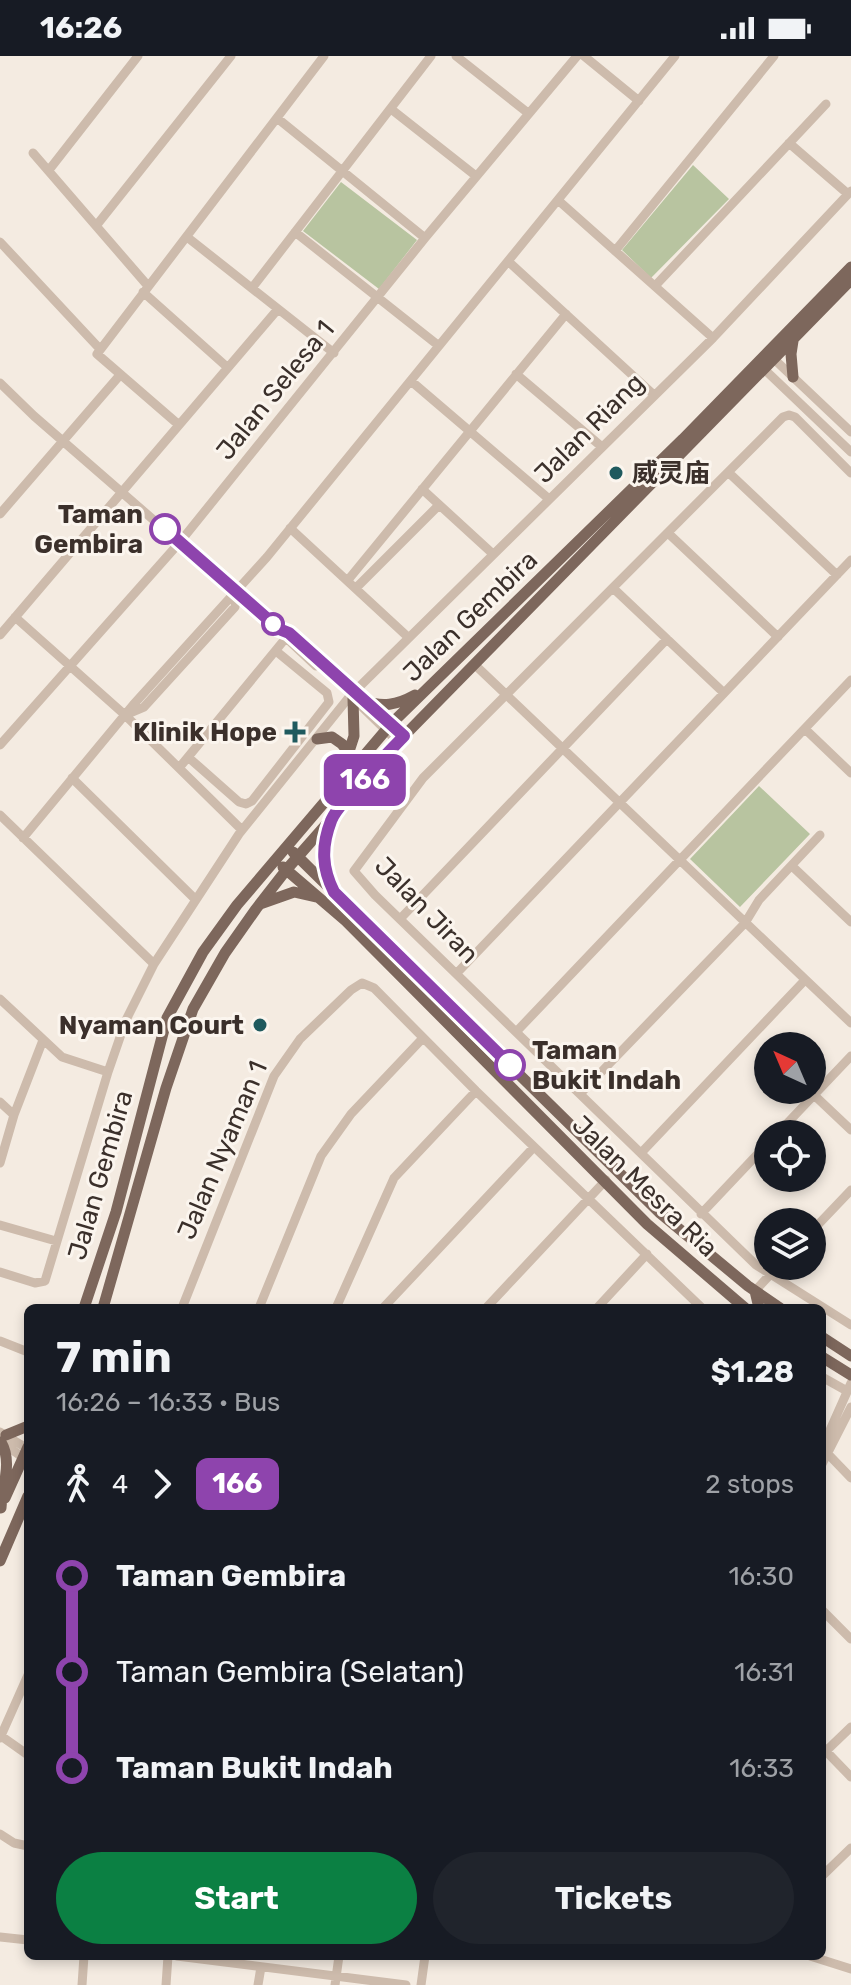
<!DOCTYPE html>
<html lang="en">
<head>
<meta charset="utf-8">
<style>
  body { margin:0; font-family:Rubik,"Noto Sans SC",sans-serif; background:#20242c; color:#f1f3f6; height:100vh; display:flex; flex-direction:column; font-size:30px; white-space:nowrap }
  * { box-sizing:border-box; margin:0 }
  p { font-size:26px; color:#9ea1a6 }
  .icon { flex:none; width:44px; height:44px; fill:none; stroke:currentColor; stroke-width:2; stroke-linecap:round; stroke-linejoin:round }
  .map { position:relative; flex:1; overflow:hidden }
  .side { position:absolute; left:24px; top:1248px; width:802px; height:656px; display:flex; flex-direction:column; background:#171b24; border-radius:12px; box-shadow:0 4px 12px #0003 }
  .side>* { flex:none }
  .badge { padding:0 16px; border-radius:12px; font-size:28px; line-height:52px }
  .needle { width:52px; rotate:316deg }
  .buttons { position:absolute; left:754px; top:976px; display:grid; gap:16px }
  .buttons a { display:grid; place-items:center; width:72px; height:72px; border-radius:50%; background:#171b24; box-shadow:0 4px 12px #0003; font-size:40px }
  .map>.badge { position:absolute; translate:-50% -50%; box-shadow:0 0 0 4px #fff }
  .legs { display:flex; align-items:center; gap:12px; height:88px; padding:0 32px; font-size:26px }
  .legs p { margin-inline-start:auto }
  .overview { display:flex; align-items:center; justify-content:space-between; height:136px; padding:0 32px }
  h1 { font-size:44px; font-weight:700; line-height:60px }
  .cta { display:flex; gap:16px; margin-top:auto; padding:16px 32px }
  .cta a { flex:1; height:92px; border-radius:48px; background:#0b8043; color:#fff; font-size:32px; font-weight:700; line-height:92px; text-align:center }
  .cta a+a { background:#20242c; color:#f1f3f6 }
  ul { padding:0 32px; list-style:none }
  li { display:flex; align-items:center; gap:28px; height:96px; font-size:30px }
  li i { display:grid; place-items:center; width:12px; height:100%; margin:0 10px; background:currentColor }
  li i::after { content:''; width:20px; height:20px; margin:-10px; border:6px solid; border-radius:50%; background:#171b24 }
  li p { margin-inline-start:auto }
  li:first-child i { background:linear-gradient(#0000 50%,currentColor 0) }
  li:last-child i { background:linear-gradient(currentColor 50%,#0000 0) }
  .status { display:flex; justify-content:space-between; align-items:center; height:56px; padding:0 40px; background:#171b24; direction:ltr }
  .status svg { height:22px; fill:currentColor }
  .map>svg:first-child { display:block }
  .green { fill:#b8c4a0 }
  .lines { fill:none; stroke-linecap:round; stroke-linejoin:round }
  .minor { stroke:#cdbbac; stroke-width:9 }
  .major { stroke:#7d675c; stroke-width:11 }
  .line-1-casing { stroke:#fff; stroke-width:18 }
  .line-1 { stroke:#8e44ad; stroke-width:12 }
  .poi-dot { fill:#1f5a5e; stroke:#fbf5ee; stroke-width:3 }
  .stop-1-dot { fill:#fff; stroke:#8e44ad; stroke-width:4 }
  .labels { text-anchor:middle; stroke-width:6; stroke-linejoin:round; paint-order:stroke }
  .street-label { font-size:26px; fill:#3b302b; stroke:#fbf5ee }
  .poi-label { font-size:26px; font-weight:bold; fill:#3b302b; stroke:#fbf5ee; text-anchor:end }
  .stop-label { font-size:26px; font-weight:bold; fill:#3b302b; stroke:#fbf5ee; text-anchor:end }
</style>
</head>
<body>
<div class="status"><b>16:26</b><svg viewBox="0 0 49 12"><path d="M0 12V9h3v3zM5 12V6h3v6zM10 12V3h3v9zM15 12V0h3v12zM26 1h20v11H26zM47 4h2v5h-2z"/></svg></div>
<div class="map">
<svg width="851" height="1929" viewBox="0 0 851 1929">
  <rect width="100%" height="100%" fill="#f4ebe1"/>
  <path class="green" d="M693,109L729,143L651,222L622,194Z
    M341,126L417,184L379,233L303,175Z
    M759,730L810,778L740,851L690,803Z"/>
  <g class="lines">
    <path class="minor" d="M456,0L528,57
      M584,0L639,45
      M391,53L476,120
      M277,62L425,182
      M789,87L848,138
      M33,97L148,230
      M49,114L138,0
      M559,145L713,282
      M96,170L231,0
      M295,176L439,290
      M187,181L334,297
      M0,186L99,292
      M615,195L774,0
      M509,206L654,339
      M655,230L826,48
      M252,232L431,0
      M143,236L227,311
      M775,304L851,376
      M765,314L851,396
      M516,318L602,391
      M411,325L549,443
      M0,327L34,360L279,573L289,577L404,680
      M179,369L97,298L324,0
      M728,416L837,519
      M851,417L795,361L789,359L783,361L423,722L354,815L375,839L756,1209L851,1269
      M422,433L493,498
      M0,458L120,319
      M290,472L409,582
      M668,477L778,581
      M348,524L566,258
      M356,532L439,449
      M613,532L724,637
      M15,561L125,659L242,774
      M0,579L278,253
      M283,579L316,610
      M474,608L851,967
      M354,636L713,282L851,135
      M354,643L398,686
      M125,659L144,651L235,551L237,536
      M805,673L851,717
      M0,689L180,486L425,182L577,0
      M188,701L239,746L246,748L252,745L329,646L327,637L276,595
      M179,712L285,583
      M72,722L195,843
      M0,759L154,908
      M23,782L133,649L267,501L675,0
      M793,811L851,866
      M400,863L667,583
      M457,917L851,504
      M0,943L62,1001L108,1016
      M517,975L851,624
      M580,1038L745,867L759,844L820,779
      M814,1039L851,1074
      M0,1046L14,1059
      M777,1078L851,1000
      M641,1097L805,924
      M0,1107L14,1059L43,984
      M701,1158L768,1087
      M0,1169L56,1185
      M812,1175L851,1134
      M0,1216L35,1227L45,1225L108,1016L126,964L154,908L239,778L350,640
      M755,1235L778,1210
      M182,1252L274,1020L300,983L351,934L362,927L374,932L476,1035L702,1252
      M259,1252L321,1100L351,1058L423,982
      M336,1252L394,1122L476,1035
      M383,1252L534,1091
      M486,1252L606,1124
      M597,1252L647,1198
      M0,1285L28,1296
      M822,1321L847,1335
      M0,1376L28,1393
      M1,1386L28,1405
      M822,1392L851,1327
      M828,1398L851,1422
      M822,1408L851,1351
      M822,1554L851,1583
      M1,1680L28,1699
      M0,1682L28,1619
      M822,1691L851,1721
      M826,1695L851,1671
      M0,1778L14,1787L28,1790
      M822,1820L851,1792
      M0,1881L28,1884
      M177,1900L406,1929
      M810,1900L851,1913
      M82,1929L84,1900
      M166,1929L168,1900
      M258,1929L261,1911
      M335,1929L339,1900
      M421,1929L425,1900"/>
    <path class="major" d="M793,321L791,298L793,285
      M363,644C382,652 397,649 415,639
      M317,683L332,681L342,688L349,697
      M341,720L354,680L353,642
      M293,796L660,1157L748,1230L780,1252
      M283,811L346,865L647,1168L745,1252
      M330,827L323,809L330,766
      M260,848L294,836L316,841
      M755,1235L759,1252
      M84,1252L116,1156L167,962L203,896L237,849L391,668L683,383L851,211
      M103,1252L166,1032L193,953L225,897L256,853L287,813L404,680L851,224
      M822,1281L851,1300
      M822,1301L851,1319
      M6,1379L28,1370
      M5,1442L28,1391
      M1,1452C2,1429 13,1407 1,1386
      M0,1505L28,1440"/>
  </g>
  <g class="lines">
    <defs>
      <path id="line-1" d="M165,473L279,573L289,577L404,680C389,696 336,749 331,765C321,791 322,812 334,836L510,1009"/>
    </defs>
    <use href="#line-1" class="line-1-casing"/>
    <use href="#line-1" class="line-1"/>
  </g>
  <g class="poi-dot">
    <circle cx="616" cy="417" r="8"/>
    <path d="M291 664h8v8h8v8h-8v8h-8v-8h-8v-8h8z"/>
    <circle cx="260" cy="969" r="8"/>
  </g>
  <g class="stop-1-dot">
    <circle cx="165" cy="473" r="14"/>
    <circle cx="273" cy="568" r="10"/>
    <circle cx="510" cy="1009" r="14"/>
  </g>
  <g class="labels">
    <g class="street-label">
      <text transform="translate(275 334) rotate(-51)" y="9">Jalan Selesa 1</text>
      <text transform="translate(589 372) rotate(-45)" y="9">Jalan Riang</text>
      <text transform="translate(470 560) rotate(-44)" y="9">Jalan Gembira</text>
      <text transform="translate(427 854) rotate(46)" y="9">Jalan Jiran</text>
      <text transform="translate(222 1094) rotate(-67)" y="9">Jalan Nyaman 1</text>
      <text transform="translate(100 1119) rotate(-74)" y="9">Jalan Gembira</text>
      <text transform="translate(645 1130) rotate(44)" y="9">Jalan Mesra Ria</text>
    </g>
    <g class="poi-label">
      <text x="632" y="426" text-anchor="start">威灵庙</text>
      <text x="277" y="685">Klinik Hope</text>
      <text x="244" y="978">Nyaman Court</text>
    </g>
    <g class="stop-label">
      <text x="143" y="467">Taman<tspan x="143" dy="30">Gembira</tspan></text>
      <text x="532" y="1003" text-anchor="start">Taman<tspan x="532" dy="30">Bukit Indah</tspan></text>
    </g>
  </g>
</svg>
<div class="buttons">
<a><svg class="needle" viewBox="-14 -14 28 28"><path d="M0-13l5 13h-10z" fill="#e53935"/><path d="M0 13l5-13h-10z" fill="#9ea1a6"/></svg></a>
<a><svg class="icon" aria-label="locate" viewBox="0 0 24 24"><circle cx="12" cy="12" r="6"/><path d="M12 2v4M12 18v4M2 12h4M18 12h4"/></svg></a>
<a><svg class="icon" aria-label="layers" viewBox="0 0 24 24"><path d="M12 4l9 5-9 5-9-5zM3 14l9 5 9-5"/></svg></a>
</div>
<b class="badge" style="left:365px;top:724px;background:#8e44ad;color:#fff">166</b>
<section class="side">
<div class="overview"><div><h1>7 min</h1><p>16:26 – 16:33 · Bus</p></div><b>$1.28</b></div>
<div class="legs"><svg class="icon" aria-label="walk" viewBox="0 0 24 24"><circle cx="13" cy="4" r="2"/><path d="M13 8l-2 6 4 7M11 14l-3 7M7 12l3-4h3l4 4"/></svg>4<svg class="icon" aria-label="forward" viewBox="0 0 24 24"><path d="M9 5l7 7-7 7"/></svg><b class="badge" style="background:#8e44ad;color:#fff">166</b><p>2 stops</p></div>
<ul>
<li><i style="color:#8e44ad"></i><b>Taman Gembira</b><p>16:30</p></li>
<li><i style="color:#8e44ad"></i><span>Taman Gembira (Selatan)</span><p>16:31</p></li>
<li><i style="color:#8e44ad"></i><b>Taman Bukit Indah</b><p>16:33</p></li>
</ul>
<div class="cta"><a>Start</a><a>Tickets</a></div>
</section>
</div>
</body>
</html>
